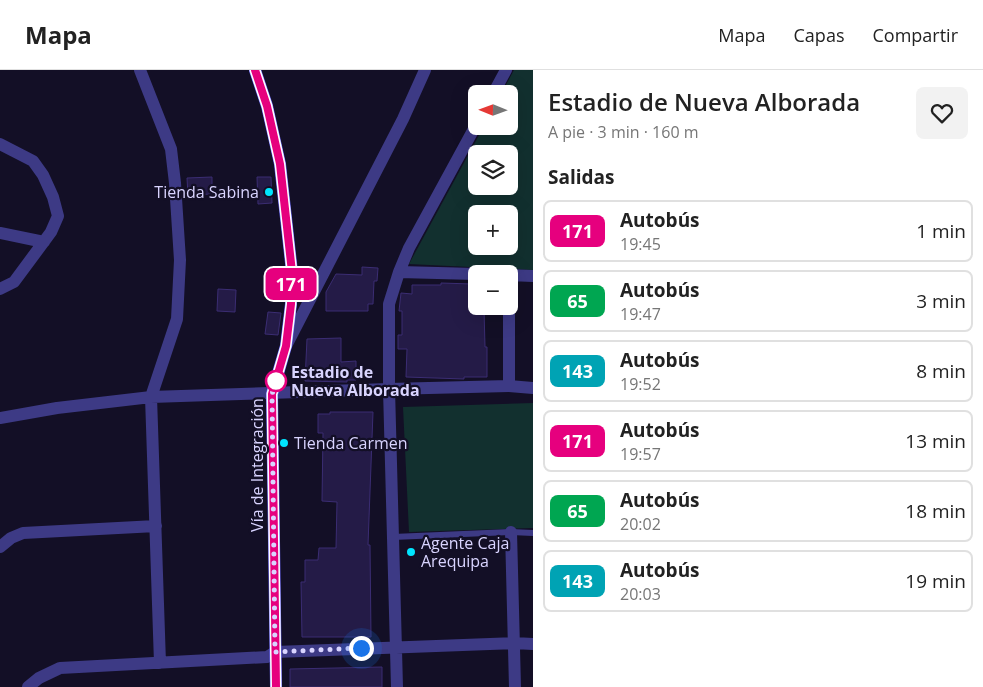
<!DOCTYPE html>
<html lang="es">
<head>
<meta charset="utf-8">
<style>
  body { margin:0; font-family:"Open Sans",sans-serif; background:#f2f2f2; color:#222; height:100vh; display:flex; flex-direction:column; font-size:19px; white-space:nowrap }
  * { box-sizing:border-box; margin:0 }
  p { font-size:16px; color:#767676 }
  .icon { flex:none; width:28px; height:28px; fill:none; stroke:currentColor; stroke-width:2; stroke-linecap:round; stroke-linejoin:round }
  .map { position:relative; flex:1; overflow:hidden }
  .drawer { display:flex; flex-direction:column; background:#fff; width:450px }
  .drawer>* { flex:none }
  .badge { padding:0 10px; border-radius:8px; font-size:18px; line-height:32px }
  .needle { width:32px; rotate:271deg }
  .buttons { position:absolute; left:468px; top:15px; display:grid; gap:10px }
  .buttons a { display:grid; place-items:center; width:50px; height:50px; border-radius:8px; background:#fff; box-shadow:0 5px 20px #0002; font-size:25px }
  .you { position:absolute; width:25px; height:25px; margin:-12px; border:4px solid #fff; border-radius:50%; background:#1a73e8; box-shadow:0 0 0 8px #1a73e833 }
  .map>.badge { position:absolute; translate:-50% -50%; box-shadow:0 0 0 2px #fff }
  h2 { padding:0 15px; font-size:19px; line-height:45px }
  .round { display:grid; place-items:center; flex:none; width:52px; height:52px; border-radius:8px; background:#f2f2f2 }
  .summary { display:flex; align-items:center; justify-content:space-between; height:85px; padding:0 15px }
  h1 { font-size:24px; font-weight:600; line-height:38px }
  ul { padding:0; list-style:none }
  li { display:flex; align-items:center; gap:15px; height:62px; margin:0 10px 8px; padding:0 5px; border:2px solid #e0e0e0; border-radius:8px }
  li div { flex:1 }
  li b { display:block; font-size:19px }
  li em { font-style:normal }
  li .badge { min-width:55px; font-weight:700; text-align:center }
  header { display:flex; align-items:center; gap:30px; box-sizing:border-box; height:70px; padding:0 25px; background:#fff; border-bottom:1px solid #e0e0e0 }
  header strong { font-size:24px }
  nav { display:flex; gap:28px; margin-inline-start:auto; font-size:18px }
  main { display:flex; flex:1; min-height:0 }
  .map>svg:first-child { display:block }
  .green { fill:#12302f; fill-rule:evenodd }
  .building { fill:#241b47; stroke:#3b2d73 }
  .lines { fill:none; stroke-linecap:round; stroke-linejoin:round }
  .service { stroke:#3d3a85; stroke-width:6 }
  .minor { stroke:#3d3a85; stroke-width:12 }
  .secondary { stroke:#6f6bff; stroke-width:12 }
  .line-casing { stroke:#fff; stroke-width:11 }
  .line { stroke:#e6007e; stroke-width:8 }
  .walk { stroke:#d9d4ff; stroke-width:5; stroke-dasharray:0 9 }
  .poi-dot { fill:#00e5ff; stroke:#130f26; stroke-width:2 }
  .stop-dot { fill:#fff; stroke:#e6007e; stroke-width:2.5 }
  .labels { text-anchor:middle; stroke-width:4.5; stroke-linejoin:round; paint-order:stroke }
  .poi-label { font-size:16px; fill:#d9d4ff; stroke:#130f26; text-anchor:start }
  .stop-label { font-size:16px; font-weight:bold; fill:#d9d4ff; stroke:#130f26; text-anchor:start }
  .street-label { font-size:16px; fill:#d9d4ff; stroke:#130f26 }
</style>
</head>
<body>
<header>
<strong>Mapa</strong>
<nav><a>Mapa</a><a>Capas</a><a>Compartir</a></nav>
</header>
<main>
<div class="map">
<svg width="533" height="617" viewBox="0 0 533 617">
  <rect width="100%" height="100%" fill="#130f26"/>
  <path class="green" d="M514,0H533V200L409,194L484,56H509V24H501ZM476,84H509V116H476ZM476,144H509V176H476Z
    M533,333V458L409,462L403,337Z"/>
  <path class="building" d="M212,107V124L188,125L187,108Z
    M257,107H271L272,133L258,134Z
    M362,197L378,198L377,211H374L373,234H368V241H326V222L336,204L362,205Z
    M441,213L472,214L471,239H484L485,277H487V307H464V309L406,307L407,279H398V265H402V241H399L401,223L412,224V215H441Z
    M218,219L236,220L235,242L217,241Z
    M268,242L281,243L278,265L265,264Z
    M341,268V292L356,291V310H347V312L305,311L307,269Z
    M330,342H373L368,475H370L371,567H302L301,512H305V490H318L319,478H336L337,432L322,431L323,363H318V344H330Z
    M382,597V617H290V599Z"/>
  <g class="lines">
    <path class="service" d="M393,467L511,462L533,463"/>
    <path class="minor" d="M140,0L171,79L175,113L180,190L177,249L151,327L160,593
      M493,24L506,0
      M0,74L33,91L43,105L53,127L58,146L51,162L14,212L0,219
      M0,163L44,172
      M399,202L476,204
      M509,205L533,206
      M286,276L403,49L425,0
      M509,316V205
      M0,348L57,338L151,327L389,319L509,316L533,318
      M511,462L515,617
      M0,477L11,468L23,463L156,456
      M28,617L39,608L60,598L267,587L275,582L514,573L533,574
      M397,617L389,319V234L399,202L409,178L476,55"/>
    <path class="secondary" d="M255,0L267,36L280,94L292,202L291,234L286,276L272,324L276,617"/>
  </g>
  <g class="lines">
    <defs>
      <path id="line" d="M255,0L267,36L280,94L292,202L291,234L286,276L272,324L276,617"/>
    </defs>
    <use href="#line" class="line-casing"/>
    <use href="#line" class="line"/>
    <path class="walk" d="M276,311L277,308L272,324L275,582L361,578"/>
  </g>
  <g class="poi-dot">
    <circle cx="269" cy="122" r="5"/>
    <circle cx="284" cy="373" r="5"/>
    <circle cx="411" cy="482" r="5"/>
  </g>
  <circle class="stop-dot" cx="276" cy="311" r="10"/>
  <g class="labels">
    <g class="poi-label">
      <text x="259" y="128" text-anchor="end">Tienda Sabina</text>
      <text x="294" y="379">Tienda Carmen</text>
      <text x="421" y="479">Agente Caja<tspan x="421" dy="18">Arequipa</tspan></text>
    </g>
    <g class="stop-label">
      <text x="291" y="308">Estadio de<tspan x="291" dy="18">Nueva Alborada</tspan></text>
    </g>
    <g class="street-label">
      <text transform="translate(257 395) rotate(-90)" y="6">Vía de Integración</text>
    </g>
  </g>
</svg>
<div class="buttons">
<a><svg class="needle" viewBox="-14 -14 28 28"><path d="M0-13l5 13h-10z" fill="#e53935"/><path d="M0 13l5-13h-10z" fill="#767676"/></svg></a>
<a><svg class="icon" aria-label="layers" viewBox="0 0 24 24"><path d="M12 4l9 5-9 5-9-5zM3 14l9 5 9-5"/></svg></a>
<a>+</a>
<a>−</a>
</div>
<div class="you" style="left:361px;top:578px"></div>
<b class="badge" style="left:291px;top:214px;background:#e6007e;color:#fff">171</b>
</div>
<section class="drawer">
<div class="summary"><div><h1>Estadio de Nueva Alborada</h1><p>A pie · 3 min · 160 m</p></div><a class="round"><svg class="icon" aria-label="heart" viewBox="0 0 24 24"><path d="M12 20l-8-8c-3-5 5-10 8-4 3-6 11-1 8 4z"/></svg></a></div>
<h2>Salidas</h2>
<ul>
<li><span class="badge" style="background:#e6007e;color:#fff">171</span><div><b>Autobús</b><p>19:45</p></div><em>1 min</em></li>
<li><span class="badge" style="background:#00a651;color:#fff">65</span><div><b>Autobús</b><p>19:47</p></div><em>3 min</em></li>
<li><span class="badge" style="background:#00a3b4;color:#fff">143</span><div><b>Autobús</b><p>19:52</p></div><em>8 min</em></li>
<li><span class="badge" style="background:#e6007e;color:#fff">171</span><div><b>Autobús</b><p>19:57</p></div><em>13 min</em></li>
<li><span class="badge" style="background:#00a651;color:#fff">65</span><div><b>Autobús</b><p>20:02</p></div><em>18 min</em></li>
<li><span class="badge" style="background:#00a3b4;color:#fff">143</span><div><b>Autobús</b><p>20:03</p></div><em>19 min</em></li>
</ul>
</section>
</main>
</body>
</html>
